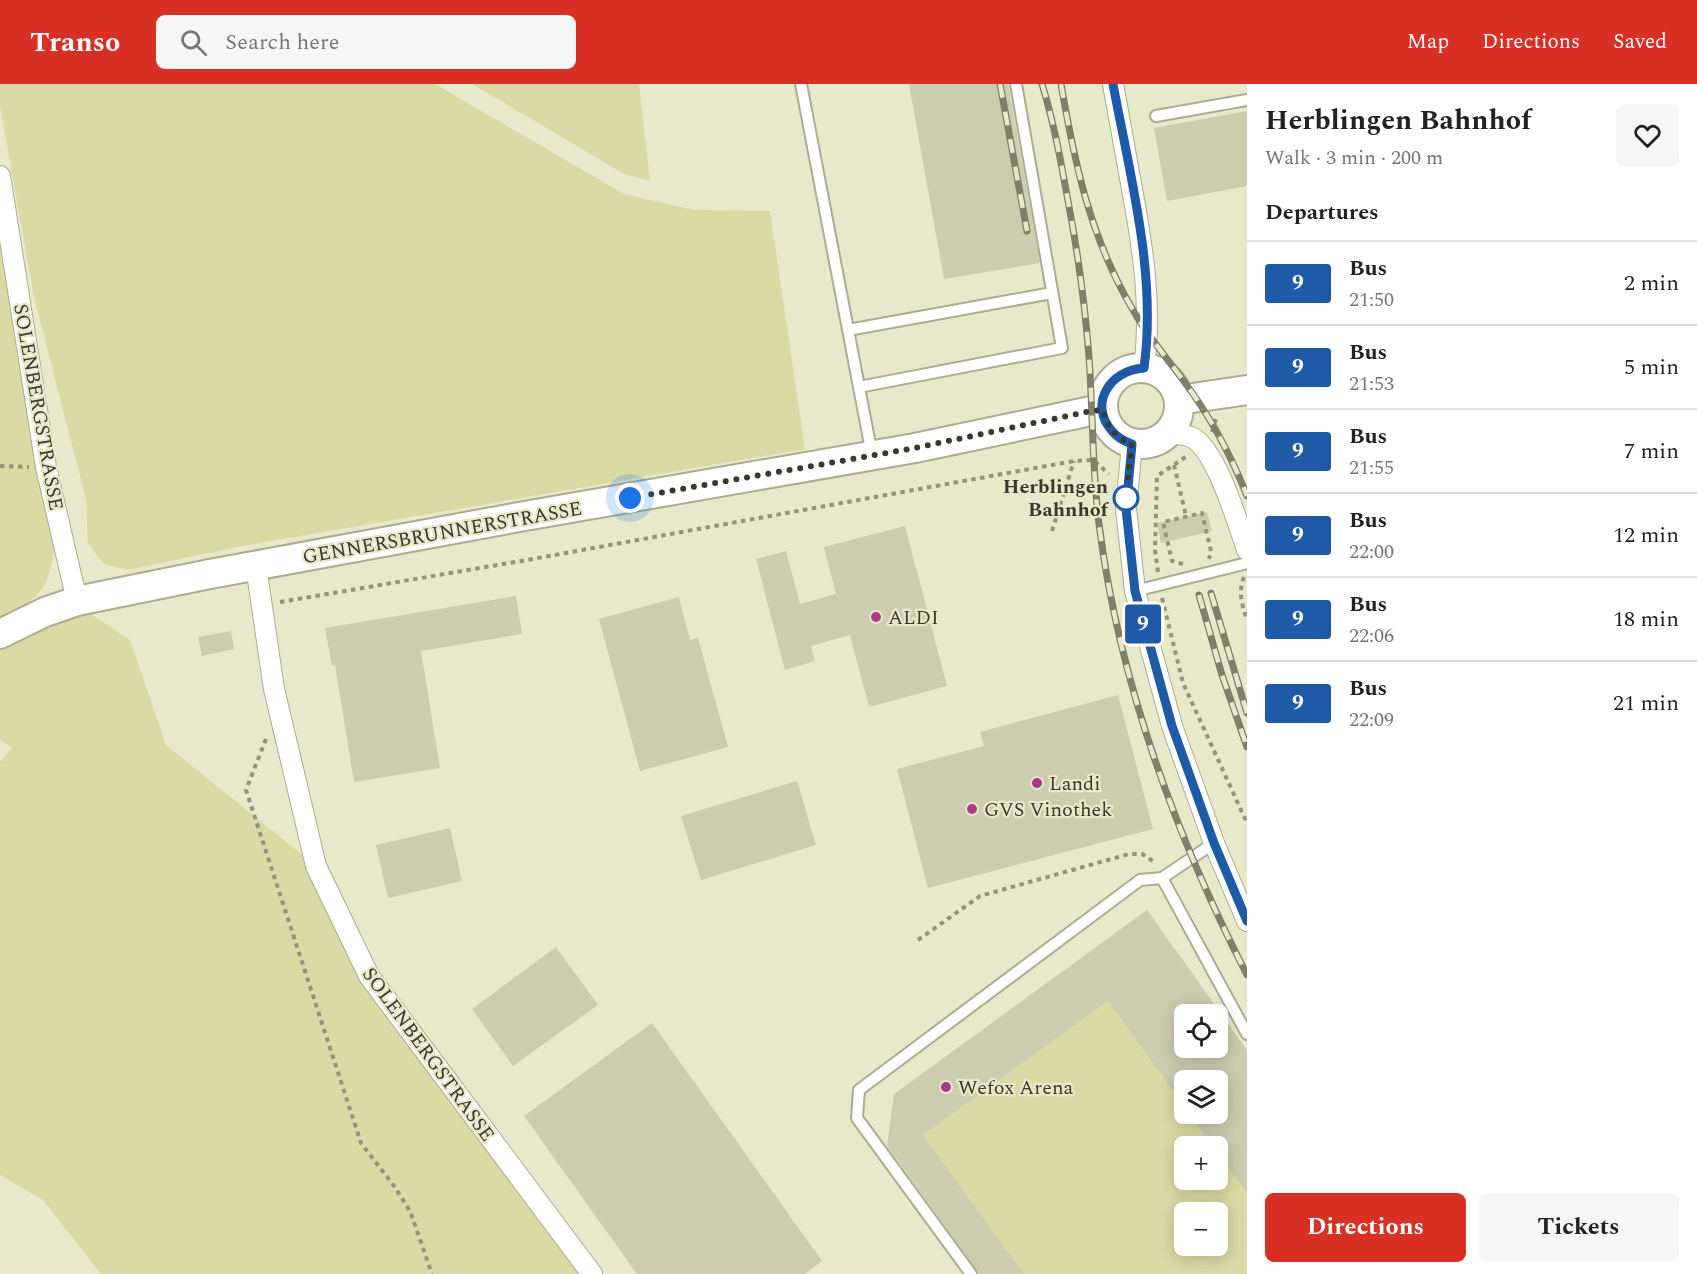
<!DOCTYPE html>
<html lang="en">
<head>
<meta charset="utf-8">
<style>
  body { margin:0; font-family:Spectral,serif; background:#f6f6f6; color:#222; height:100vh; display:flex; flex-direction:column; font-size:22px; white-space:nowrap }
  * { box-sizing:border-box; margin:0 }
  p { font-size:20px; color:#767676 }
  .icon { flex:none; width:33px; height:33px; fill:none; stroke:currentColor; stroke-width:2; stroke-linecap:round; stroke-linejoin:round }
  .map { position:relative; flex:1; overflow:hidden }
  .sheet { display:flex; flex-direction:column; background:#fff; width:450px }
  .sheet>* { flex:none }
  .badge { padding:0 12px; border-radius:4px; font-size:21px; line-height:39px }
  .fabs { position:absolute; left:1174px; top:920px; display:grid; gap:12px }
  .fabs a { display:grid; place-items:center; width:54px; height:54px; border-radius:9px; background:#fff; box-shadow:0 3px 15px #0003; font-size:30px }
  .you { position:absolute; width:30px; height:30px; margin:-15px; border:4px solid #fff; border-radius:50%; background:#1a73e8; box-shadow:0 0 0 9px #1a73e833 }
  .map>.badge { position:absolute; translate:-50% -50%; box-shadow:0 0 0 3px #fff }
  h2 { padding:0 18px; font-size:22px; line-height:54px }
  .round { display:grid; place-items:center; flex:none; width:63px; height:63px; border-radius:9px; background:#f6f6f6 }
  .overview { display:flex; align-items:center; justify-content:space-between; height:102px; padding:0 18px }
  h1 { font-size:28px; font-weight:700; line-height:45px }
  .button { display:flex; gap:12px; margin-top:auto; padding:12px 18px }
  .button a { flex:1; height:69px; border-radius:9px; background:#d93025; color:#fff; font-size:24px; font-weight:700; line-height:69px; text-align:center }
  .button a+a { background:#f6f6f6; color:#222 }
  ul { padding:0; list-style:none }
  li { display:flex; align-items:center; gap:18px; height:84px; padding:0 18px; border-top:2px solid #e0e0e0 }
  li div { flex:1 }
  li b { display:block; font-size:22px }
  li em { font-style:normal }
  li .badge { min-width:66px; font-weight:700; text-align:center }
  header { display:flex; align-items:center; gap:36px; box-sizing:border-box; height:84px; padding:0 30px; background:#d93025; color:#fff }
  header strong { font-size:28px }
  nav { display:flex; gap:33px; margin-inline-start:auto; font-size:21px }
  .search { width:420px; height:54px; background:#f6f6f6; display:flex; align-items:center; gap:15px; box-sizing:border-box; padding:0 21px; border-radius:9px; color:#767676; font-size:22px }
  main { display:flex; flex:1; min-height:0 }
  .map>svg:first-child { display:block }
  .green { fill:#dadaa5; fill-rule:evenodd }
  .building { fill:#ccccaf; fill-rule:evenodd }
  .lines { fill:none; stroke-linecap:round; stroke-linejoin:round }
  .lane-casing { stroke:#acac90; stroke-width:14 }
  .street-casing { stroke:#acac90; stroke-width:22 }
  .secondary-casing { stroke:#acac90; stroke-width:32 }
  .path { stroke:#93947f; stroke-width:4; stroke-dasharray:4.5 4.5; stroke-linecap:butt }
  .lane { stroke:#fff; stroke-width:10 }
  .street { stroke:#fff; stroke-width:20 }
  .secondary { stroke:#fff; stroke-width:28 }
  .rail-casing { stroke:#7f7f6c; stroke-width:7 }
  .rail { stroke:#e8e9cb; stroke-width:4.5; stroke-dasharray:14; stroke-linecap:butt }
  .line-casing { stroke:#fff; stroke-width:14 }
  .line { stroke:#1f5aa9; stroke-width:9 }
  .walk { stroke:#39392e; stroke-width:6; stroke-dasharray:0 10.8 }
  .stop-dot { fill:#fff; stroke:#1f5aa9; stroke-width:3 }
  .poi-dot { fill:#ad378f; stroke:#e8e9cb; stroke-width:2 }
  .labels { text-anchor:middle; stroke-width:4.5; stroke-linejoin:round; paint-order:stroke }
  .street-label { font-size:20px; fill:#39392e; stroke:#e8e9cb }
  .stop-label { font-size:20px; font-weight:bold; fill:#39392e; stroke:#e8e9cb; text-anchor:end }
  .poi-label { font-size:20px; fill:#39392e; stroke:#e8e9cb; text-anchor:start }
</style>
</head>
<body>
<header>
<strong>Transo</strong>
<div class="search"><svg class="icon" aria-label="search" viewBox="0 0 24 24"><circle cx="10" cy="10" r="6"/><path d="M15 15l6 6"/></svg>Search here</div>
<nav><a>Map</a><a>Directions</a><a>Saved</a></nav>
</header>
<main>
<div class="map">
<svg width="1247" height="1190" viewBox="0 0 1247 1190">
  <rect width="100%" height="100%" fill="#e8e9cb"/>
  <path class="green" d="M0,0H435L624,110L694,126L770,127L805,365L237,463L128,486L104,480L88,460L86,415L34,213L0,22Z
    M472,0H639L650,97L624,90Z
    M0,92L64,462L54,466C49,506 36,518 0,535Z
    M90,529L130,556L166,661L316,782L369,892L592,1190H101L43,1116L0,1091V678L12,664L0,655V561L54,537Z
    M1108,917L1185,1024V1029H1188L1212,1062H1185V1095H1218V1070L1247,1110V1190H1024L923,1051ZM1185,1128H1218V1161H1185Z"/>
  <path class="building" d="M909,0H1008L1040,179L944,195Z
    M1247,27V102L1167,117L1154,44Z
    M1207,428L1212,447L1161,459L1157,439Z
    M905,442L947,602L869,623L850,551L811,562L815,577L785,586L756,475L786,467L800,520L836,510L824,463Z
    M516,512L522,550L421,567L440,684L354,698L335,581L332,582L325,544Z
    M679,513L690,556L698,554L728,663L640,687L599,535Z
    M231,547L234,565L202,572L198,553Z
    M1118,611L1153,745L928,804L897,685L984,662L980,648Z
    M797,697L816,761L701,796L681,732Z
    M450,744L462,797L388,814L376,761Z
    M1147,826L1247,966V1110L1218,1070V1062H1212L1188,1029H1218V996H1185V1024L1108,917L923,1051L1024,1190H978L977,1186L887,1062L894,1010ZM1185,930H1218V963H1185Z
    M556,863L598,921L513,982L472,925Z
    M652,939L822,1177L805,1190H637L524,1032Z"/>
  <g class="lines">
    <defs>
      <path id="lane" d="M801,0L872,371
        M1156,32L1247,16
        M848,246L1052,209
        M859,303L1062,264L1016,0
        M1135,507L1247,479
        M1162,794L1247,950
        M971,1190L857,1034L859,1006L1140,796L1162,794L1214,759"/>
      <path id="street" d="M1113,0C1119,35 1126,70 1132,105C1143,164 1152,223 1144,284
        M0,92L46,383L77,517
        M1168,349C1175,350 1185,350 1191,353C1216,364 1238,440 1247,466
        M1132,360L1126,425L1135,507L1172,642L1214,759L1247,837
        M256,482L274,605L316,782L369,892L592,1190"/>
      <path id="secondary" d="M1103 322a38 38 0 1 1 76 0a38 38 0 1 1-76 0Z
        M1179,316L1247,306
        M0,550L45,528L77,517L210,490L519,433L915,364L1091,327L1103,325"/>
    </defs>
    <use href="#lane" class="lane-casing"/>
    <use href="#street" class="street-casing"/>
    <use href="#secondary" class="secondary-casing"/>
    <path class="path" d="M1212,348L1217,332
      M1174,381L1186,432
      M0,382L29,383
      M1052,447L1074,377
      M1183,480L1172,477L1163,438L1202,429L1211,467L1209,475
      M1158,488L1155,466L1157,392L1187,372
      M1244,493C1238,508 1242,521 1247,536
      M1162,514L1183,599L1247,739
      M280,518L527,476L1074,377L1093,376L1109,390
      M266,655L246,706L361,1059L394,1102L410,1127L432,1190
      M918,856L980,812L1129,770H1142L1156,779"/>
    <use href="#lane" class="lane"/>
    <use href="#street" class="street"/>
    <use href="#secondary" class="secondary"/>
    <defs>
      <path id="rail" d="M1000,0L1027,147
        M1042,0C1054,39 1061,78 1068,117C1078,169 1085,221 1089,273C1093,329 1092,384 1099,440C1119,598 1175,750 1247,891
        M1061,0C1075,81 1090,153 1133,226C1147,251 1166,273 1183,296C1210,332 1231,371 1247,412
        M1211,509L1247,629
        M1199,511L1222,591L1247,663"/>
    </defs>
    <use href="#rail" class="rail-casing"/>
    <use href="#rail" class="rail"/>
  </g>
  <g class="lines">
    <defs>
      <path id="line" d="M1113,0C1130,92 1157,190 1144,284C1110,286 1088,320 1112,347C1117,354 1125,357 1132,360L1126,425L1135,507L1172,642L1214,759L1247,837"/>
    </defs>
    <use href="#line" class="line-casing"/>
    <use href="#line" class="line"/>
    <path class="walk" d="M630,414L915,364L1091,327L1103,326C1107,343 1115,353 1132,360L1126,414"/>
  </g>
  <circle class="stop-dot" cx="1126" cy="414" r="12"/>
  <g class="poi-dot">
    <circle cx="876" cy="533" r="6"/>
    <circle cx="1037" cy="699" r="6"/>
    <circle cx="972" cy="725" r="6"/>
    <circle cx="946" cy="1003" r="6"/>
  </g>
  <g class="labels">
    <g class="street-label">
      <text transform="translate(39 323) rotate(80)" y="7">SOLENBERGSTRASSE</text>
      <text transform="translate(442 448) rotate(-10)" y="7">GENNERSBRUNNERSTRASSE</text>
      <text transform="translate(429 970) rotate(54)" y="7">SOLENBERGSTRASSE</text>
    </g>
    <g class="stop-label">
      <text x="1108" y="409">Herblingen<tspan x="1108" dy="23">Bahnhof</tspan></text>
    </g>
    <g class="poi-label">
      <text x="888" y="540">ALDI</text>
      <text x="1049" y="706">Landi</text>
      <text x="984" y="732">GVS Vinothek</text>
      <text x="958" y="1010">Wefox Arena</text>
    </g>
  </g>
</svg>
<div class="fabs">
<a><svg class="icon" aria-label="locate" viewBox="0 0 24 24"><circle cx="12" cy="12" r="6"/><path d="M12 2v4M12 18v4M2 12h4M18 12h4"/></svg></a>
<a><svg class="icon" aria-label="layers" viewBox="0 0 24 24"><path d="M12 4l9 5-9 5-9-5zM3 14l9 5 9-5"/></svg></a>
<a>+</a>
<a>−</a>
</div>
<div class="you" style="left:630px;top:414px"></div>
<b class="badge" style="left:1143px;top:540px;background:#1f5aa9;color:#fff">9</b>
</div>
<section class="sheet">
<div class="overview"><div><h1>Herblingen Bahnhof</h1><p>Walk · 3 min · 200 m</p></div><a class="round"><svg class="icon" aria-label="heart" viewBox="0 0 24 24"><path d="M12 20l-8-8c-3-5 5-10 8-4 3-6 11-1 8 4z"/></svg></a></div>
<h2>Departures</h2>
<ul>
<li><span class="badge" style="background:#1f5aa9;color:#fff">9</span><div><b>Bus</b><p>21:50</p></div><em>2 min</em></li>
<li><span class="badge" style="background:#1f5aa9;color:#fff">9</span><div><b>Bus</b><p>21:53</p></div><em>5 min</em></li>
<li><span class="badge" style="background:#1f5aa9;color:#fff">9</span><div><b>Bus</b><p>21:55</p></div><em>7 min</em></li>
<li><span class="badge" style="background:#1f5aa9;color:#fff">9</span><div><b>Bus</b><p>22:00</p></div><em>12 min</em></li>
<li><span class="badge" style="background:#1f5aa9;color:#fff">9</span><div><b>Bus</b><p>22:06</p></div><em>18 min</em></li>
<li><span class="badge" style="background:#1f5aa9;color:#fff">9</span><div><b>Bus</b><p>22:09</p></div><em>21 min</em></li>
</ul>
<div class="button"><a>Directions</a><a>Tickets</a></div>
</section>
</main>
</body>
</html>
